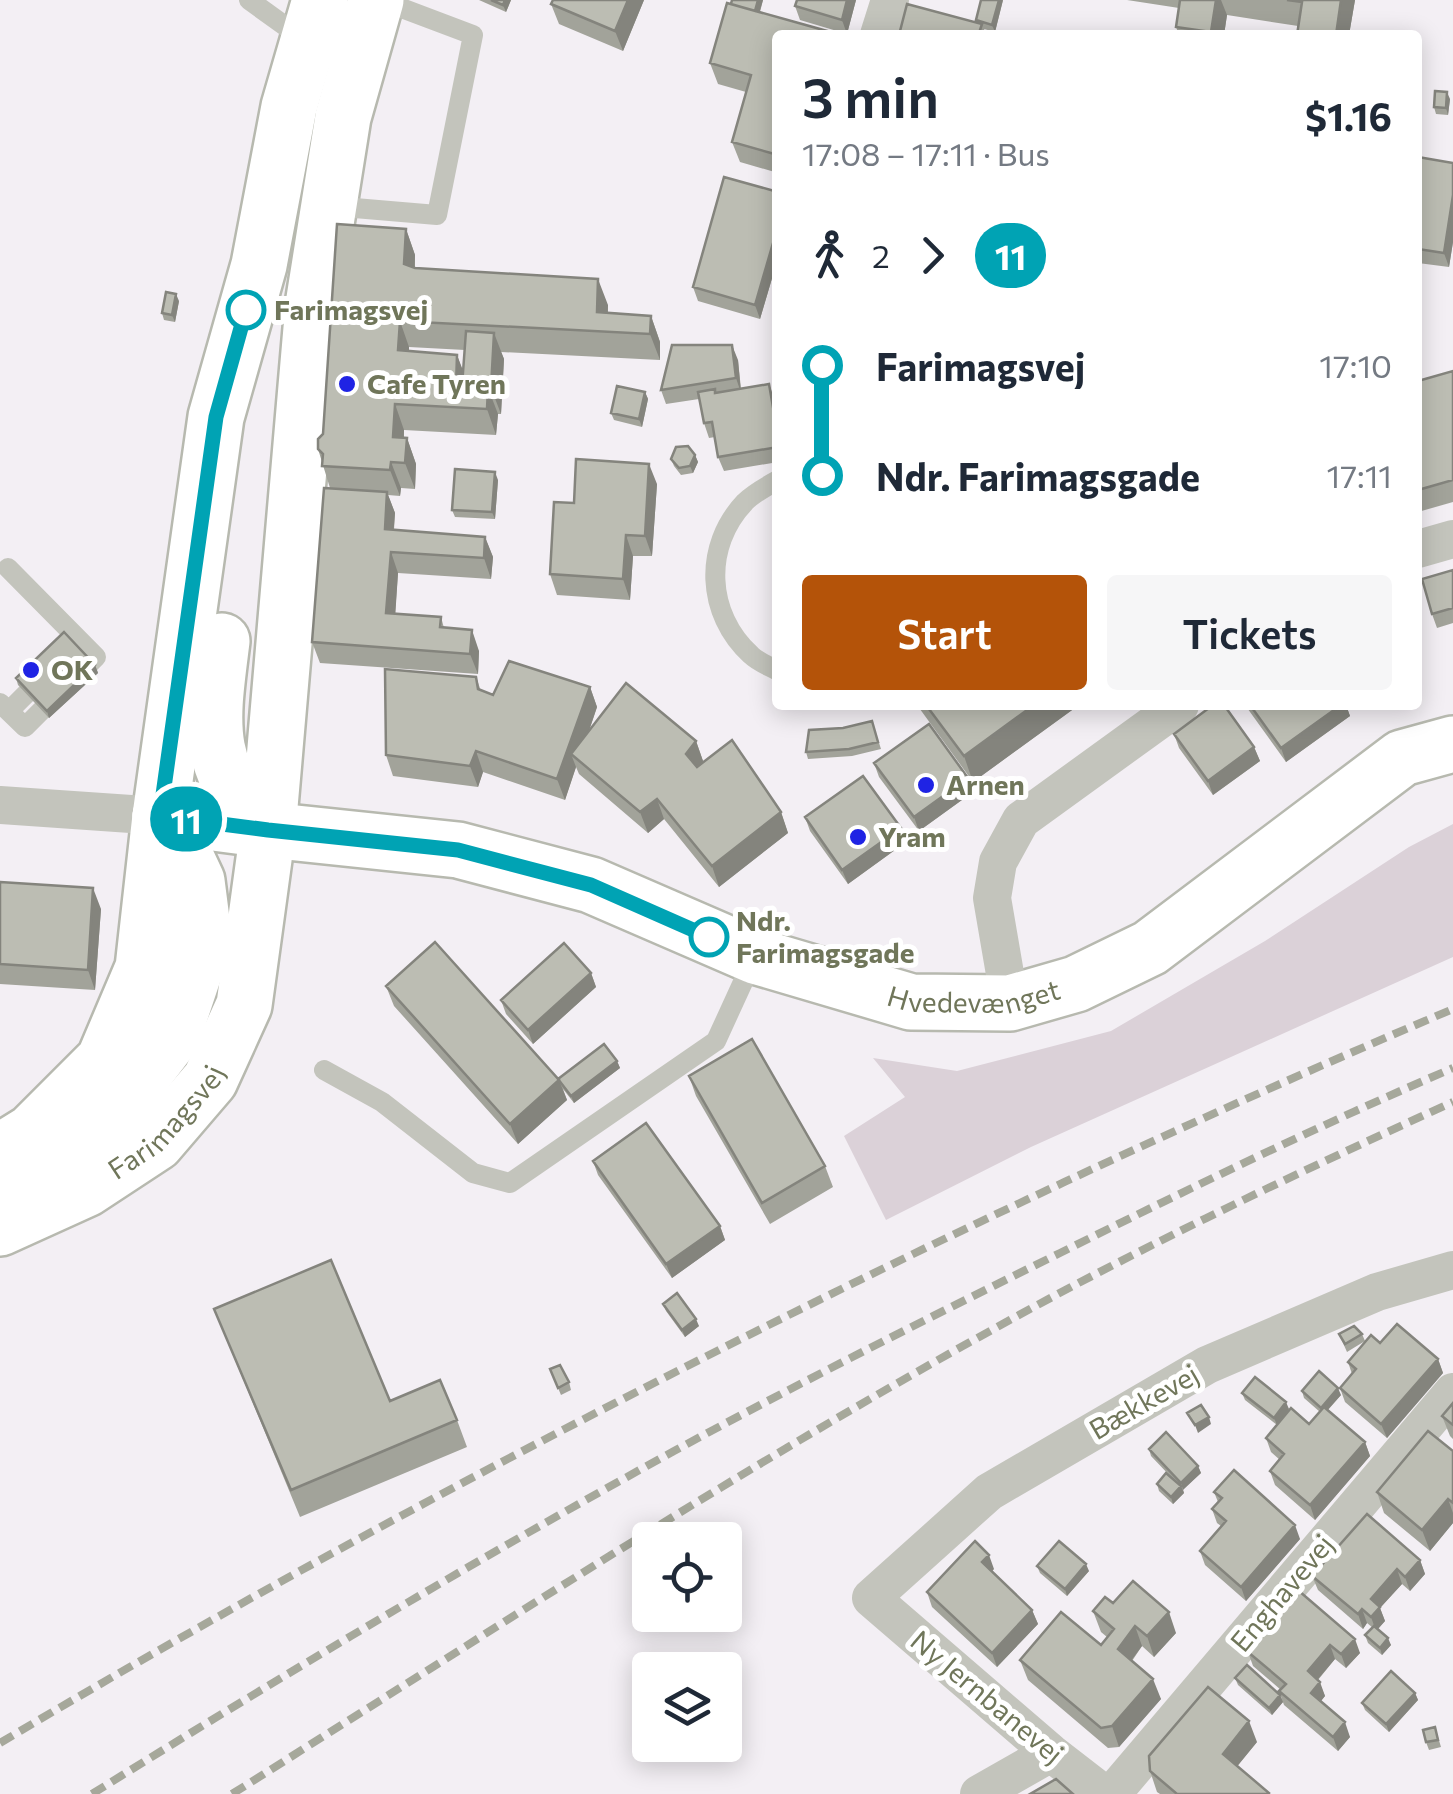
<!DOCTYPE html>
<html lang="en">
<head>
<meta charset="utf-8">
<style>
  body { margin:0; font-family:Commissioner,sans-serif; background:#f6f6f7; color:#1f2937; height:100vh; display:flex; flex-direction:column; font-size:38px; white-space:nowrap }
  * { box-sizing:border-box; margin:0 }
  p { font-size:32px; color:#747a83 }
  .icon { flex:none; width:55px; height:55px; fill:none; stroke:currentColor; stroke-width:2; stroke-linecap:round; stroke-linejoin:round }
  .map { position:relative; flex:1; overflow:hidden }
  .sheet { position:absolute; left:772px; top:30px; width:650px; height:680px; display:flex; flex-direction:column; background:#fff; border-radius:10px; box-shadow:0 5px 25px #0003 }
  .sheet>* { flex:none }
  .badge { padding:0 20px; border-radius:32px; font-size:35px; line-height:65px }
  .fabs { position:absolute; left:632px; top:1522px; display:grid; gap:20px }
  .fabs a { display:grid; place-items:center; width:110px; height:110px; border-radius:10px; background:#fff; box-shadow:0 5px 25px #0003; font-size:50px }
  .map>.badge { position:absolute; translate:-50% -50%; box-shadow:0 0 0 5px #fff }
  .legs { display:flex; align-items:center; gap:15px; height:110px; padding:0 30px; font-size:32px }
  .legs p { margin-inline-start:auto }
  .summary { display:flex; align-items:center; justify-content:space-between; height:170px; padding:0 30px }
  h1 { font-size:55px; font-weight:600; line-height:75px }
  .primary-button { display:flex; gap:20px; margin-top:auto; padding:20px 30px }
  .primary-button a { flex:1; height:115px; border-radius:10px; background:#b45309; color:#fff; font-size:40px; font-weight:600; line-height:115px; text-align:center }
  .primary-button a+a { background:#f6f6f7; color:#1f2937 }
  ul { padding:0 30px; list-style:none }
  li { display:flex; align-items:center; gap:35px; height:110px; font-size:38px }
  li i { display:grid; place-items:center; width:15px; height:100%; margin:0 12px; background:currentColor }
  li i::after { content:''; width:25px; height:25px; margin:-12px; border:8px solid; border-radius:50%; background:#fff }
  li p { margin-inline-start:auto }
  li:first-child i { background:linear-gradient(#0000 50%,currentColor 0) }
  li:last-child i { background:linear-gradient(currentColor 50%,#0000 0) }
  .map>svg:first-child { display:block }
  .green { fill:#dbd1d8 }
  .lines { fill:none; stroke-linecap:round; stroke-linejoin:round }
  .secondary-casing { stroke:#b7b9af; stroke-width:60 }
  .lane { stroke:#c3c4bc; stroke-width:20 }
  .street { stroke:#c3c4bc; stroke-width:38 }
  .secondary { stroke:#fff; stroke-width:55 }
  .rail { stroke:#a6a89b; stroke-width:8; stroke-dasharray:15 8; stroke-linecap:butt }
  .wall { fill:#a2a39a; fill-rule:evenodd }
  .shaded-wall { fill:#84847d }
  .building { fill:#bcbdb3; stroke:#84847d; stroke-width:2.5 }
  .line-1-casing { stroke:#fff; stroke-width:22 }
  .line-1 { stroke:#00a3b4; stroke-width:15 }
  .stop-1-dot { fill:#fff; stroke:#00a3b4; stroke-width:5 }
  .poi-dot { fill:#1f23e4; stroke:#fff; stroke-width:4 }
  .labels { text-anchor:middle; stroke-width:10; stroke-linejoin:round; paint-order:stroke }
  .stop-label { font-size:28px; font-weight:bold; fill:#70765a; stroke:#fff; text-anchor:start }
  .poi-label { font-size:28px; font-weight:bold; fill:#70765a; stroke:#fff; text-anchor:start }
  .street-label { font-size:28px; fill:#70765a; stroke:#fff }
</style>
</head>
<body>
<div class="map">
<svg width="1453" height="1794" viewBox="0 0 1453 1794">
  <rect width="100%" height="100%" fill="#f3eff4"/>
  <path class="green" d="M1453,824V957L1031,1147L886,1220L844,1136L905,1097L873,1058L957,1071L1111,1031L1265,941L1409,847Z"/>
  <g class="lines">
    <defs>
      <g id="secondary">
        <path d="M222,641C212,721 202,770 268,830"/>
        <path id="s1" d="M160,816L268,830L458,850L591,885L755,956L911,1002L1010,1003L1076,984L1150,948L1402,758L1453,744"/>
        <path d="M0,1152L32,1132L104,1060L143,968L160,816L216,417L259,265L289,107L320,0"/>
        <path d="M7,1196L108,1121L173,1036L194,973L202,920L197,881L176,836L160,816"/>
        <path id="s2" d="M0,1228L86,1189L156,1143L210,1080L244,1005L268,830L313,305L343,117L376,0"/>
      </g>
    </defs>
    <use href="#secondary" class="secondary-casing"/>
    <path class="lane" d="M249,0L306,41
      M331,206L437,215L473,35L380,0
      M778,480C767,486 754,493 745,502C703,546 706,614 751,655C758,662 769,666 778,671
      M8,568L96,657L89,664
      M0,703L25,727L42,710
      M9,711L26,694
      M324,1070L382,1102L473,1173L510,1183L716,1041L754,958"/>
    <path class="street" d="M879,35L890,0
      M1418,549L1453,539
      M0,805L160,816
      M1010,1003L992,898L998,862L1021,820L1180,705
      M979,1794L1051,1753
      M1104,1794L1051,1753L871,1598L989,1492L1207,1365L1377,1292L1453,1270
      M1112,1794L1453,1392"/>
    <use href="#secondary" class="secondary"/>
    <path class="rail" d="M0,1743C176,1638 355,1539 536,1444C836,1287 1141,1141 1453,1009
      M92,1794C283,1675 477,1559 674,1451C801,1382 930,1317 1060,1253C1190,1188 1320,1125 1453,1068
      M232,1794C485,1635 737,1470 999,1326C1147,1244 1299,1172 1453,1102"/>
  </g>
  <path class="wall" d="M479,0H511L506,12Z
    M553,0H644L623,51L559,24L551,4Z
    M732,0H763L760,12L827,31L829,35H778V173L740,162L732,142L746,92L718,84L710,63Z
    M856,0L847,34L800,20L795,6Z
    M1003,0L995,32L984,29L987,35H899L976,22V20Z
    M1127,0H1355L1349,35H1297L1298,26L1227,15L1224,35H1179L1176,27L1179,8Z
    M1450,99L1448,115L1436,114L1434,107Z
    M1418,157L1453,163V242L1449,267L1418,263Z
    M778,192V258L760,319L698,301L693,287Z
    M406,229L415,255V268L608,305V312L651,316L660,342V360L501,352L504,359L501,414H498L496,435L404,430V438H407L416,464L415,489L401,488L400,496L388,495L395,513L394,530L485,537L493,557L491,579L398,573L395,614L441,617L444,628L479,651L478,674L320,663L312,642L330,488L318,449ZM409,347L465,350L463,372L457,355L409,351Z
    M179,301L175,322L164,320L162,313Z
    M738,360L741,389L774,398L778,419V462L724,471L718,457L715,437L709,438L704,423L699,399L666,404L661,390Z
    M1453,371V502L1418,512V381Z
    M645,392L648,399L642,427L614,420L611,413Z
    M695,455L698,462L693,473L681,475L674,466L671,459Z
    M498,480L495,519L455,517L452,510Z
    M657,484L652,556H633L630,600L557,595L550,574L574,503Z
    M1453,570V623L1437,628L1432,614Z
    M95,665L98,673L49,718L18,685L16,678Z
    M476,677L481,691L493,695L590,687L597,707L589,731L696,741L703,761L781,812L788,833L719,887L664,819L648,833L579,774L576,767L565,800L483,772L478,787L393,776L386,755Z
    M917,705H1079L973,782Z
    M1245,705H1346L1350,716L1286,762Z
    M872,721L881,749L852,756L808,759L806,752L843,728Z
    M1174,734L1254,747L1260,761L1213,795L1179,748Z
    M874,763L968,778L973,792L919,831L879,777Z
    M805,817L901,828L906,842L848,884L810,831Z
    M0,882L101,909L95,990L0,984Z
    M591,973L596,987L533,1044L506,1014L501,1000Z
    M386,986L558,1078L617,1061L620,1068L574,1103L563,1089L567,1100L518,1144L394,1006Z
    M689,1076L825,1166L833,1187L770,1224L696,1096Z
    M593,1161L720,1226L725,1240L672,1278L598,1175Z
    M663,1304L699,1326L685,1337L666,1311Z
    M214,1309L390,1401L457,1420L467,1447L300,1517Z
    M1339,1334H1362L1365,1341L1347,1352Z
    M1380,1343L1438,1359L1443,1373L1387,1438L1345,1402L1340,1388L1352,1374L1348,1362Z
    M550,1369L569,1382L571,1390L561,1395Z
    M1302,1391L1341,1395L1328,1410L1365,1442L1370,1456L1315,1520L1275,1485L1270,1471L1280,1460L1271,1452L1266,1438L1277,1425L1245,1400L1242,1393L1289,1409L1278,1423L1309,1424L1320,1412L1304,1398Z
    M1453,1403V1439L1450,1436L1442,1416Z
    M1149,1449L1198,1466L1201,1473L1183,1489L1184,1493L1173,1504L1159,1491L1157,1484L1171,1477L1151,1456Z
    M1453,1451V1523L1430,1551L1384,1513L1377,1492Z
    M1214,1492L1300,1539L1246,1601L1205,1565L1200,1551L1221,1526L1217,1523L1212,1509L1218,1502Z
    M1420,1560L1425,1574L1410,1591L1402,1584L1380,1608L1385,1621L1378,1629L1391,1645L1382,1655L1368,1643L1365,1635L1373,1628L1367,1623L1363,1629L1318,1590L1312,1576Z
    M1037,1566L1089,1571L1067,1596L1040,1573Z
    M994,1569L992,1571L1032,1610L1038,1624L997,1667L932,1607L927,1592Z
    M1299,1591L1360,1653L1346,1668L1335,1659L1318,1680L1325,1696L1321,1701L1350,1737L1338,1751L1284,1705L1279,1691L1281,1690L1253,1666L1248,1652Z
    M1113,1603L1176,1633L1154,1657L1142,1646L1132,1661L1161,1699L1119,1747L1108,1748L1028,1680L1020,1660L1101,1645L1107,1637L1101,1632L1093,1611Z
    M1235,1678L1280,1695L1283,1702L1272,1715L1238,1685Z
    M1415,1693L1418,1700L1389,1732L1365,1710L1362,1703Z
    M1435,1727L1441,1747L1429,1750L1426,1742Z
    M1257,1742L1237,1766L1270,1794H1160L1157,1792L1150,1771Z"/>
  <path class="shaded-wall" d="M505,0H511L506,12L503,5Z
    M628,0H644L623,51L615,31Z
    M758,0H763L756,24L754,17Z
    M847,0H856L847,34L842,20Z
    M999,0H1003L995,32L992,25Z
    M1216,0H1221L1227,15L1224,35H1212L1211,32Z
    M1341,0H1355L1349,35H1336Z
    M1447,92L1450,99L1448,115L1446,108Z
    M1453,195V242L1449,267L1444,253Z
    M778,226V258L760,319L755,305Z
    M406,229L415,255L414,290L404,264Z
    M598,279L608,305L607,332L597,312Z
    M176,294L179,301L175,322L172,315Z
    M651,316L660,342V360L650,334Z
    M400,321L409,347L408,376L398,350Z
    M494,333L504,359L501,414L491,388Z
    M732,345L738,360L741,393L736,378Z
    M457,355L467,381L464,408L456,386Z
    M769,384L774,398L778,419V436Z
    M488,388L498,414L496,435L487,409Z
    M645,392L648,399L642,427L639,419Z
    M395,404L404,430L403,463L393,437Z
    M407,438L416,464L415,489L405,463Z
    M695,455L698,462L693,473L690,466Z
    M391,462L401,488L400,496L390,470Z
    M649,464L657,484L652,556L645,536Z
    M495,472L498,480L495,519L492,512Z
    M387,492L395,513L392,550L385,529Z
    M626,535L633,556L630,600L623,579Z
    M485,537L493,557L491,579L484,558Z
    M391,552L398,573L394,634L386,613Z
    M472,630L479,651L478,674L470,654Z
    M95,665L98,673L49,718L47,711Z
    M590,687L597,707L579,760L571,754L576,767L565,800L557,779Z
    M1034,705H1079L973,782L964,756Z
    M1341,705H1346L1350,716L1286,762L1281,748Z
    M696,741L703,761L694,774L686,754Z
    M1254,747L1260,761L1213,795L1208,781Z
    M476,751L483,772L478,787L470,766Z
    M968,778L973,792L919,831L914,817Z
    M657,799L664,819L648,833L640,812Z
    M781,812L788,833L719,887L712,866Z
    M901,828L906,842L848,884L842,870Z
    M93,888L101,909L95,990L88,970Z
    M591,973L596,987L533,1044L528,1030Z
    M617,1061L620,1068L574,1103L571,1096Z
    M559,1080L567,1100L518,1144L510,1124Z
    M720,1226L725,1240L672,1278L666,1264Z
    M696,1319L699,1326L685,1337L682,1330Z
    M1438,1359L1443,1373L1387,1438L1381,1424Z
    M1338,1388L1341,1395L1323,1415L1321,1408Z
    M1286,1402L1289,1409L1277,1425L1274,1418Z
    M1209,1417L1211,1424L1198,1433L1195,1425Z
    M1365,1442L1370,1456L1315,1520L1310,1505Z
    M1198,1466L1201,1473L1183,1490L1181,1483Z
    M1181,1486L1184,1493L1173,1504L1171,1497Z
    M1448,1499L1453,1513V1523L1430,1551L1422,1530Z
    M1295,1525L1300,1539L1246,1601L1241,1587Z
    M989,1555L994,1569L987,1576L982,1562Z
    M1420,1560L1425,1574L1410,1591L1405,1577Z
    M1086,1564L1089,1571L1067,1596L1065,1589Z
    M1397,1569L1402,1584L1380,1608L1385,1621L1376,1631L1371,1617V1599Z
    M1362,1609L1367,1623L1363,1629L1358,1614Z
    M1032,1610L1038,1624L997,1667L992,1653Z
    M1169,1612L1176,1633L1154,1657L1147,1636Z
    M1135,1626L1142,1646L1125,1669L1118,1649Z
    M1388,1638L1391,1645L1382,1655L1380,1648Z
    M1355,1639L1360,1653L1346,1668L1341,1654Z
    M1330,1645L1335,1659L1313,1685L1308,1671Z
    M1153,1679L1161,1699L1119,1747L1112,1726Z
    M1320,1682L1325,1696L1316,1707L1311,1693Z
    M1415,1693L1418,1700L1389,1732L1386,1724Z
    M1280,1695L1283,1702L1272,1715L1269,1708Z
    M1249,1721L1257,1742L1231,1774L1223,1754Z
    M1345,1722L1350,1737L1338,1751L1333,1737Z"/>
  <path class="building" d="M491,0H505L503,5Z
    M553,0H628L615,31L551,4Z
    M732,0H758L755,11L731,4Z
    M797,0H847L842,20L795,6Z
    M981,0H999L992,25L976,20Z
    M1180,0H1216L1211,32L1176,27Z
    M1287,0H1341L1336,35H1297L1302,2Z
    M727,3L827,31L826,35H778V155L732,142L751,75L710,63Z
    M907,4L982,24L979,33L987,35H899Z
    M1435,91L1447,92L1446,108L1434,107Z
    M1418,157L1453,163V195L1444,253L1418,249Z
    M724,177L778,192V226L755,305L693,287Z
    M337,224L406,229L404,264L415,268L598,279L597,312L651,316L650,334L400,321L398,350L457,355L456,386H462L466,331L494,333L491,388H488L487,409L395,404L393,437L407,438L405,463L391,462L390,470L322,466L323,454L318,449V439L323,434Z
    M166,292L176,294L172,315L162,313Z
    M672,345H732L736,378L661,390Z
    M1453,371V480L1418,490V381Z
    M769,384L778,436V447L718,457L712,422L704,423L698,392L715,389V393Z
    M617,386L645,392L639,419L611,413Z
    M688,446L695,455L690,466L679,468L671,459L676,447Z
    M576,459L649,464L645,536L626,535L623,579L550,574L554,502L574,503Z
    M455,469L495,472L492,512L452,510Z
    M324,488L387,492L385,529L485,537L484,558L391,552L386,613L441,617L440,627L472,630L470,654L312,642Z
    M1453,570V608L1432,614L1422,579Z
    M64,632L95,665L47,711L16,678Z
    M509,661L590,687L557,779L476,751L470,766L386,755L385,669L476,677L478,689L493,695Z
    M626,683L696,741L686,754L697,767L732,740L781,812L712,866L657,799L640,812L571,754Z
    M926,705H1034L964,756Z
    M1213,705H1224L1254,747L1208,781L1174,734Z
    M1250,705H1341L1281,748Z
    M872,721L878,742L849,749L806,752L809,730L843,728Z
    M929,724L968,778L914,817L874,763Z
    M863,776L901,828L842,870L805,817Z
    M0,882L93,888L88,970L0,964Z
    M435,942L559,1080L510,1124L386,986Z
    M564,943L591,973L528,1030L501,1000Z
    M752,1039L825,1166L762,1203L689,1076Z
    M604,1044L617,1061L571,1096L558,1079Z
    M646,1123L720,1226L666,1264L593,1161Z
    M331,1260L390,1401L440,1380L457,1420L291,1490L214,1309Z
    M677,1293L696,1319L682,1330L663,1304Z
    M1397,1324L1438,1359L1381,1424L1340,1388L1356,1369L1348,1362L1371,1335L1380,1343Z
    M1354,1326L1362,1334L1345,1344L1339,1334Z
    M560,1365L569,1382L558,1388L550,1369Z
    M1319,1371L1338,1388L1321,1408L1302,1391Z
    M1255,1377L1286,1402L1274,1418L1242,1393Z
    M1453,1403V1425L1442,1416Z
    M1201,1405L1209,1417L1195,1425L1187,1413Z
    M1324,1407L1365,1442L1310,1505L1270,1471L1284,1454L1266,1438L1291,1408L1309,1424Z
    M1428,1431L1453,1451V1503L1448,1499L1422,1530L1377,1492Z
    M1166,1432L1198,1466L1181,1483L1149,1449Z
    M1234,1470L1295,1525L1241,1587L1200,1551L1226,1521L1212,1509L1222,1498L1214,1492Z
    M1166,1473L1181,1486L1171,1497L1157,1484Z
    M1367,1514L1420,1560L1405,1577L1397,1569L1371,1599L1380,1607L1371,1617L1362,1609L1358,1614L1312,1576Z
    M975,1541L989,1555L982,1562L1032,1610L992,1653L927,1592Z
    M1059,1541L1086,1564L1065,1589L1037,1566Z
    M1133,1581L1169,1612L1147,1636L1135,1626L1118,1649L1153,1679L1112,1726L1101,1728L1020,1660L1061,1612L1101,1645L1114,1629L1093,1611L1105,1597L1113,1603Z
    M1299,1591L1355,1639L1341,1654L1330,1645L1308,1671L1320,1682L1311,1693L1345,1722L1333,1737L1279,1691L1286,1684L1248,1652Z
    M1374,1626L1388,1638L1380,1648L1365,1635Z
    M1247,1665L1280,1695L1269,1708L1235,1678Z
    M1391,1671L1415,1693L1386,1724L1362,1703Z
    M1208,1687L1249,1721L1223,1754L1269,1793L1268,1794H1177L1150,1771L1149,1756Z
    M1435,1727L1438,1740L1426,1742L1423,1730Z
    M1056,1779L1073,1794H1030Z"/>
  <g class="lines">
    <defs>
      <path id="line-1" d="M246,310L216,417L160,816L268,830L458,850L591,885L709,937"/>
    </defs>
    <use href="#line-1" class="line-1-casing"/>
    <use href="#line-1" class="line-1"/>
  </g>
  <g class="stop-1-dot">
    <circle cx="246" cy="310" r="18"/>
    <circle cx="709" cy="937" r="18"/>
  </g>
  <g class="poi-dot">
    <circle cx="347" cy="384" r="10"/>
    <circle cx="31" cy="670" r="10"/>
    <circle cx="926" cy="785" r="10"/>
    <circle cx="858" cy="837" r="10"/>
  </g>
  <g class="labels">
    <g class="stop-label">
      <text x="274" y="320">Farimagsvej</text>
      <text x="736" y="931">Ndr.<tspan x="736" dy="32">Farimagsgade</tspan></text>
    </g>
    <g class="poi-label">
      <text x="367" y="394">Cafe Tyren</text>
      <text x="51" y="680">OK</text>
      <text x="946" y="795">Arnen</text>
      <text x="878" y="847">Yram</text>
    </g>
    <g class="street-label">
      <text dy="10" stroke="none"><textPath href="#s1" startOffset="842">Hvedevænget</textPath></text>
      <text dy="10" stroke="none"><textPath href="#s2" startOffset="200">Farimagsvej</textPath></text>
      <text transform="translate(1144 1402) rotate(-30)" y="10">Bækkevej</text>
      <text transform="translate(1282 1593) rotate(-50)" y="10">Enghavevej</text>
      <text transform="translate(987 1697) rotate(40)" y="10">Ny Jernbanevej</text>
    </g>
  </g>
</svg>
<div class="fabs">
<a><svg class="icon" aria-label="locate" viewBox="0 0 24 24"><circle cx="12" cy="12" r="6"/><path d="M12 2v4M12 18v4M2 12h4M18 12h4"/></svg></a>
<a><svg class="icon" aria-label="layers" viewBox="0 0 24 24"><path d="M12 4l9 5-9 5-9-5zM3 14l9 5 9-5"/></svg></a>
</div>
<b class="badge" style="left:186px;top:819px;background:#00a3b4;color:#fff">11</b>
<section class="sheet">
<div class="summary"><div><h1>3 min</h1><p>17:08 – 17:11 · Bus</p></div><b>$1.16</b></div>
<div class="legs"><svg class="icon" aria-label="walk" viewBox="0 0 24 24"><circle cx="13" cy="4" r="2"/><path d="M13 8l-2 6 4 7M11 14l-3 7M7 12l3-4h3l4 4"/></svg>2<svg class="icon" aria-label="forward" viewBox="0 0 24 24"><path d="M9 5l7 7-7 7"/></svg><b class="badge" style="background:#00a3b4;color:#fff">11</b></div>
<ul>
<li><i style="color:#00a3b4"></i><b>Farimagsvej</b><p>17:10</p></li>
<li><i style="color:#00a3b4"></i><b>Ndr. Farimagsgade</b><p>17:11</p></li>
</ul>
<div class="primary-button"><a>Start</a><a>Tickets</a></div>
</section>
</div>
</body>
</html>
